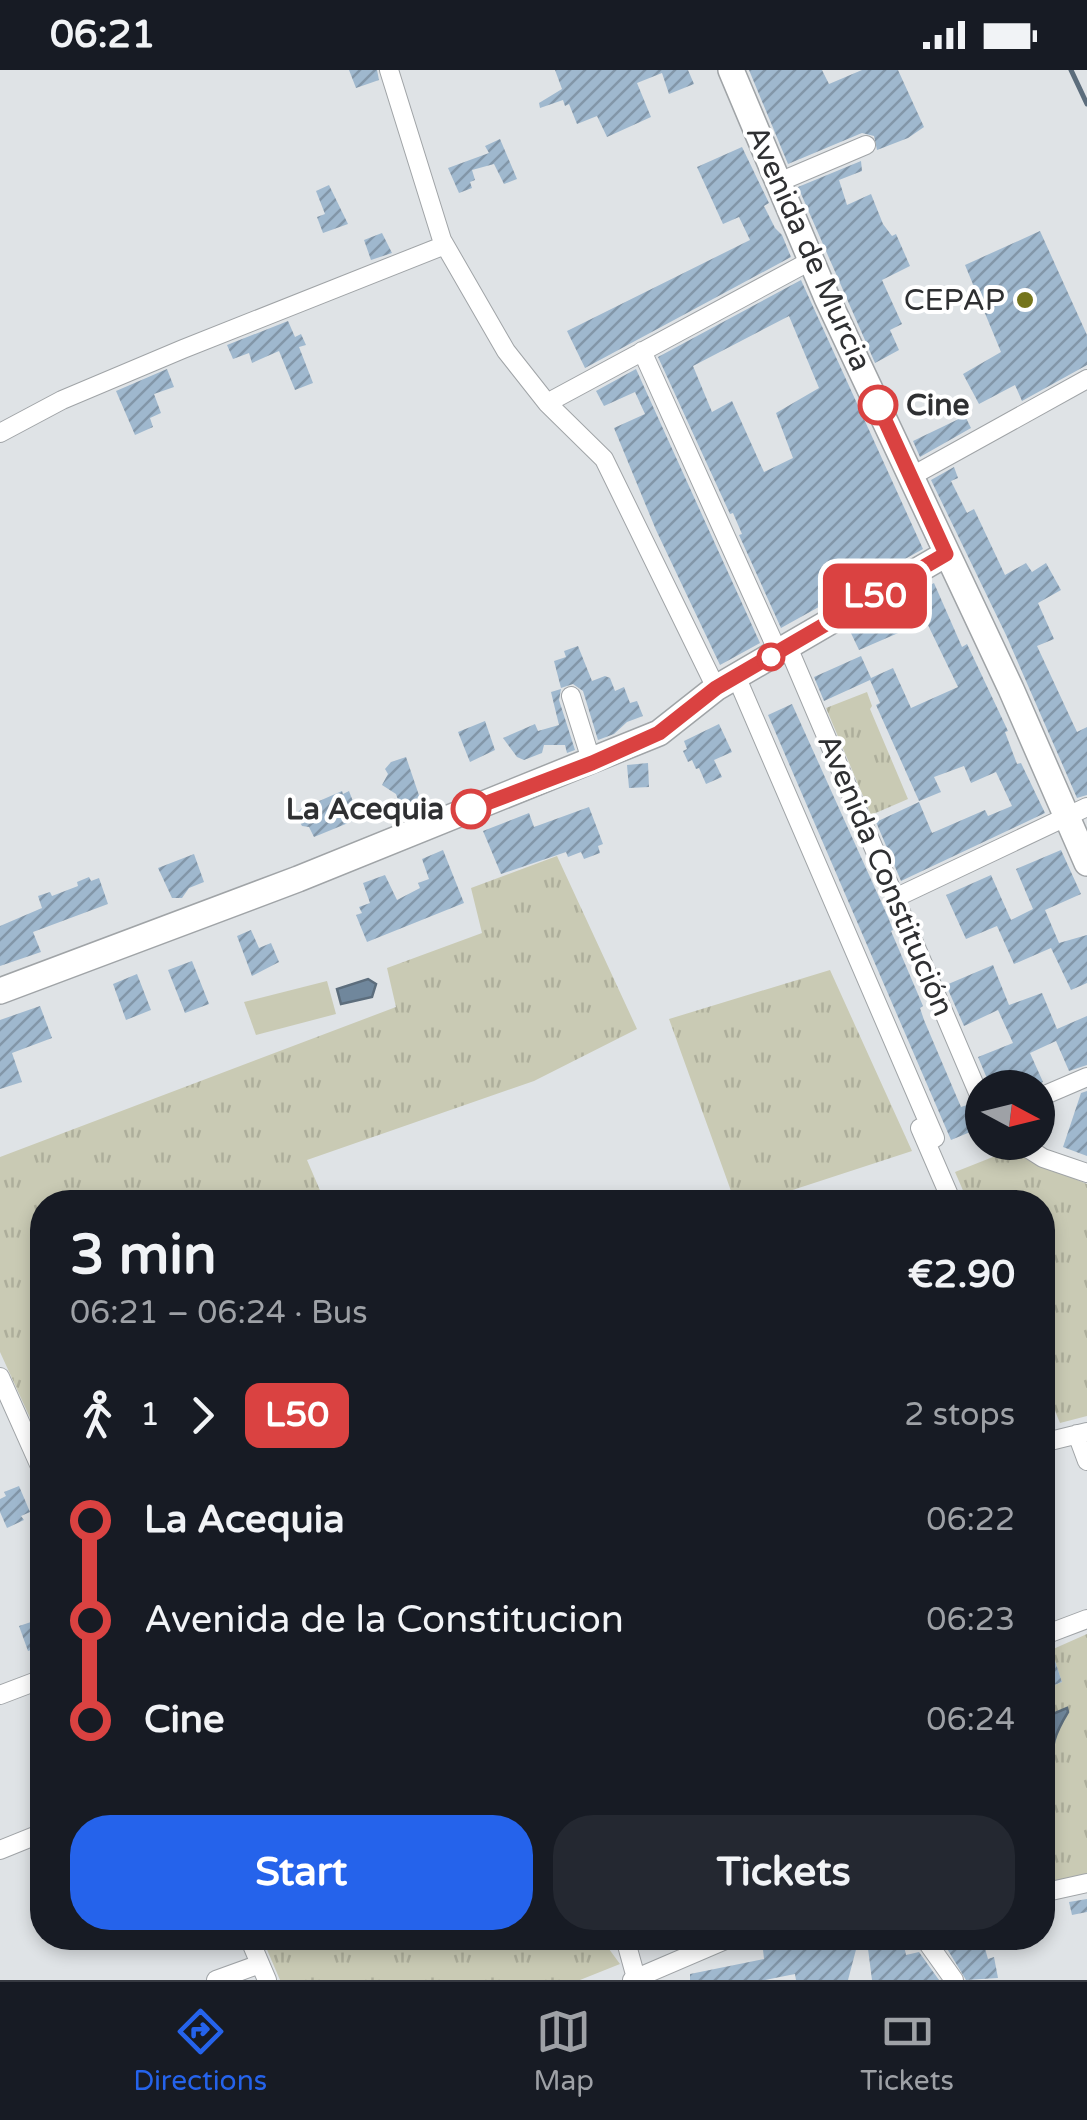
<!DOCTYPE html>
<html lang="en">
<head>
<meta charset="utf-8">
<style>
  body { margin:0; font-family:"Varela Round",sans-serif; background:#242831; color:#f1f3f6; height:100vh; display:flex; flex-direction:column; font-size:38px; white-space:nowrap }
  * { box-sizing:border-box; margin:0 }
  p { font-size:32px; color:#9ea1a6 }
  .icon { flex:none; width:55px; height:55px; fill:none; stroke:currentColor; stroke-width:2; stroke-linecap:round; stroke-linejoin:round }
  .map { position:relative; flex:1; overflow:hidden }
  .panel { position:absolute; left:30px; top:1120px; width:1025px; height:760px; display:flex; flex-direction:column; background:#171b24; border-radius:40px; box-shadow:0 5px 15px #0003 }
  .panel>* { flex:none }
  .badge { padding:0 20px; border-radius:15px; font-size:35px; line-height:65px }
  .needle { width:65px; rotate:97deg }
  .tools { position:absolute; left:965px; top:1000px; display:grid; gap:20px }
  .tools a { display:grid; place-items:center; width:90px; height:90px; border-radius:50%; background:#171b24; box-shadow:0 5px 15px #0003; font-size:50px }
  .map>.badge { position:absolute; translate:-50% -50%; box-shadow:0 0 0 5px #fff }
  .legs { display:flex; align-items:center; gap:15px; height:110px; padding:0 40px; font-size:32px }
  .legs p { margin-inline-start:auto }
  .headline { display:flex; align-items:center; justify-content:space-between; height:170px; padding:0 40px }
  h1 { font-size:55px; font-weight:800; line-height:75px }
  .button { display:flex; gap:20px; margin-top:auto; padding:20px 40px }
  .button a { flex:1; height:115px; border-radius:40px; background:#2563eb; color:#fff; font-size:40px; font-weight:800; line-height:115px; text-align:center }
  .button a+a { background:#242831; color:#f1f3f6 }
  ul { padding:0 40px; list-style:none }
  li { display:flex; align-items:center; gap:35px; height:100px; font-size:38px }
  li i { display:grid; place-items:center; width:15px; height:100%; margin:0 12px; background:currentColor }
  li i::after { content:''; width:25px; height:25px; margin:-12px; border:8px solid; border-radius:50%; background:#171b24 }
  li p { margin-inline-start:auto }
  li:first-child i { background:linear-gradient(#0000 50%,currentColor 0) }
  li:last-child i { background:linear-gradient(currentColor 50%,#0000 0) }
  .status { display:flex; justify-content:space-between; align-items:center; height:70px; padding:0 50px; background:#171b24; direction:ltr }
  .status svg { height:28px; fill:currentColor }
  .dock { display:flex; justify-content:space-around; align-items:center; height:140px; border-top:2px solid #363941; background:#171b24; font-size:28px; color:#9ea1a6 }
  .dock a { display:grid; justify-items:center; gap:5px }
  .dock .current { color:#2563eb }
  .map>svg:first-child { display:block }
  .grass { fill:url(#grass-tufts) }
  .pitch { fill:#c9cab4 }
  .water { fill:#70879c; stroke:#5c6d7c; stroke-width:2.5 }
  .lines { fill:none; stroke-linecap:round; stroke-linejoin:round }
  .stream { stroke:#5c6d7c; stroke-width:5 }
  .building { fill:url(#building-hatch); fill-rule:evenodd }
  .street-casing { stroke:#a0a4a7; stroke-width:20 }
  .secondary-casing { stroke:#a0a4a7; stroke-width:28 }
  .street { stroke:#fff; stroke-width:18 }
  .secondary { stroke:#fff; stroke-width:25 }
  .line-1-casing { stroke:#fff; stroke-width:22 }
  .line-1 { stroke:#da4241; stroke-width:15 }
  .poi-dot { fill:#75751c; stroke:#fff; stroke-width:4 }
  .stop-1-dot { fill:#fff; stroke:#da4241; stroke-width:5 }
  .labels { text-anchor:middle; stroke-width:8; stroke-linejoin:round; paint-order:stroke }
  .street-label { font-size:30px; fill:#2f3032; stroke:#fff }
  .poi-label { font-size:30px; fill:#2f3032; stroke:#fff; text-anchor:end }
  .stop-label { font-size:30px; font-weight:bold; fill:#2f3032; stroke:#fff; text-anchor:start }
</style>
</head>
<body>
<div class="status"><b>06:21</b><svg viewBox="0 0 49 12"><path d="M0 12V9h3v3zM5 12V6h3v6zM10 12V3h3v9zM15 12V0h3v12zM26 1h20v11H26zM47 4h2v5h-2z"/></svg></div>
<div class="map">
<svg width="1087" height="1910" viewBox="0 0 1087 1910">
  <defs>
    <pattern id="grass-tufts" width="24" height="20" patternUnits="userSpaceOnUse" patternTransform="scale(2.5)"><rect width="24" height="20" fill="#c9cab4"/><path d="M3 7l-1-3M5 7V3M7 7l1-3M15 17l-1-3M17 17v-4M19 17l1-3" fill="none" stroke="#adae9b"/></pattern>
    <pattern id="building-hatch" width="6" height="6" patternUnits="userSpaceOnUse" patternTransform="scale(2.5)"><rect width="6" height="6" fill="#9fb8ce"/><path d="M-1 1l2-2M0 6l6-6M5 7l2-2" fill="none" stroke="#8296a8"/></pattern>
  </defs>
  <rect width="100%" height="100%" fill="#dfe3e6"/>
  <path class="grass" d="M867,622L872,636L870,639L908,729L871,745L826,638Z
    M557,786L637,959L534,1011L307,1090L325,1132H42V1374L0,1282V1087L396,937L387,898L482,863L471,818Z
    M830,900L912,1081L756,1132H735L669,949Z
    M1008,1081L1087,1114V1346L1060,1353L1043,1312L1042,1132H968L955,1102Z
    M1087,1564V1804L1052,1811L1043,1786V1620L1062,1612L1051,1580Z
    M262,1868H608L609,1879L620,1894L580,1910H280Z"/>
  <path class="pitch" d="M327,911L336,944L256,965L244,932Z"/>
  <path class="water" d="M368,909L376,914L372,927L341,934L337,919Z
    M1067,1638L1068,1642C1048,1675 1054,1678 1052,1714L1044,1720L1043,1648Z"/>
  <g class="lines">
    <path class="stream" d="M1071,0L1087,34"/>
  </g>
  <path class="building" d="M349,0H377L379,10L356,18Z
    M555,0H688L694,14L669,24L662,3L637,13L651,47L607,67L597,46L577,54L569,34L565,36L563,30L540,38L539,33L562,19Z
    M749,0H822L829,14L862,0H898L924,57L908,68L877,80L874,66L862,63L788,94Z
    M500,69L517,109L504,114L494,94L472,100L475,110L470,112L472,118L459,123L448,98L489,83L485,76Z
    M742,77L769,133L764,136L775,158L782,165L791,187L585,298L567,261L750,170L739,147L723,154L697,97Z
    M861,91L862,101L839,110L847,135L871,124L883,154L892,166L896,164L910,196L882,210L902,254L890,260L899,280L875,293L798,117Z
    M329,115L348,154L323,163L317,147L325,144L316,121Z
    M1040,161L1087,265V295L1022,331L1015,315L979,334L963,304L1001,282L965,195Z
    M382,163L392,183L371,190L364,170Z
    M801,210L923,479L781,558L739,465L742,464L733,443L730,444L658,287ZM789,246L819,318L776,343L793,388L764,402L732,331L712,342L693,296Z
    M288,251L295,267L301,264L306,275L299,277L313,313L295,320L279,281L252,293L249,283L233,289L227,275Z
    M167,299L174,317L154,324L161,343L150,348L153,357L135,365L116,321Z
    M636,299L760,573L720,595L656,460L614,358L645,344L635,322L604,336L596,321Z
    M965,346L971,358L920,387L913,371Z
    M954,397L958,408L951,411L967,443L974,439L1005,505L1026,493L1032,502L1046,493L1061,520L1038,533L1054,569L1037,576L1077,662L1087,657V725L1077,728L1006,565L931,410Z
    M934,513L962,577L967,574L1008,661L1005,662L1017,694L1021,693L1045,743L901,811L876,752L919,732L932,763L985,740L988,746L1012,736L996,702L971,713L964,696L934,707L941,722L919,731L876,635L880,633L870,610L824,631L814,607L861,586L871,608L893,598L911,638L958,617L926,551L859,580L849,559L917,529L914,523Z
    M578,576L592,611L605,606L610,608L615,621L624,617L630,633L637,631L643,646L627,652L614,664L598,670L583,621L573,614L561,618L554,591L566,587L564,581Z
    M561,619L559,630L575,680L567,683L565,675H544L542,683L524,690L517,687L503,668L535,654L538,661L559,655L551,622Z
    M792,634L888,847L893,860L891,861L923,936L920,938L924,950L961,1037L967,1035L973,1049L975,1060L951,1070L768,645Z
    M485,651L495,680L470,692L458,662Z
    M719,654L732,682L714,690L722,707L706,714L699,698L696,699L692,690L688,692L683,681L687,679L684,671Z
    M406,687L424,740L419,743L410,732L400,736L396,724L382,715L388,704L385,699L391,692Z
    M648,693L649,717L629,718L627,695Z
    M342,721L343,724L349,721L354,734L348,739L353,751L314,767L309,757L302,756L296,744L301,739Z
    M589,737L603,774L598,776L600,783L584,789L581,782L568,787L566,782L501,804L483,761L529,743L534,757Z
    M443,780L464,833L367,872L356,845L362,843L359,837L370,833L363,813L385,805L397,830L420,818L418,813L429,809L422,789Z
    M1061,780L1081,824L1045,840L1059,873L1087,865V913L1071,920L1051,878L1014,894L997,856L966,869L946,825L991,805L1011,850L1033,839L1016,799Z
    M194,784L204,812L189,818L182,828H172L158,798Z
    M89,807L91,811L99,808L108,834L33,862L41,882L0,896V856L42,838L38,826L50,822L52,826L78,816L77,812Z
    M251,860L259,878L271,873L279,892L252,906L237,866Z
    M192,891L209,934L185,943L168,900Z
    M993,895L1009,935L1042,923L1057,959L1087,946V995L1069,1001L1056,971L1030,983L1043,1012L1031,1018H991L978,987L1013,973L998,940L964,956L946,915Z
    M137,904L151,940L126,950L113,914Z
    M40,936L52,968L12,983L22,1012L0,1019V950Z
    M1087,1021V1086L1063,1077L1081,1023Z
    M19,1416L30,1442L21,1446L24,1450L7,1458L0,1442V1429L6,1426L4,1422Z
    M37,1550L42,1576L28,1581L19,1556Z
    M1050,1576L1062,1612L1042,1620V1578Z
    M1087,1829V1842L1072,1845L1069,1832Z
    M787,1868L858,1872L848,1910H796L795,1904L765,1910H690V1904L764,1889L762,1870Z
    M956,1868H982L988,1889L994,1887L998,1908L966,1910L946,1877L957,1871Z
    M867,1871H903L906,1885L919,1882L939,1910H872Z"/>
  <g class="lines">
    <defs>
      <path id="street" d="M389,0L442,170L506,281L547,333L604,389L716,618
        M779,112L866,75
        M642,281L778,582
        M547,333L812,190
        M0,363L62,330L183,279L445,175
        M912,406L1087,309
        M788,577L982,1032
        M736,606L935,1068
        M571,626L592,693
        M895,828L1087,737
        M1038,1028L1087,1007
        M920,1058L952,1132
        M1018,1072L1043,1088L1087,1103
        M0,1307L42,1401
        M1077,1364L1087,1391
        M1042,1373L1087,1362
        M1042,1566L1087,1549
        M0,1625L42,1609
        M0,1780L42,1763
        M1042,1823L1087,1813
        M249,1868L267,1910
        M625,1868L636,1908
        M924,1868L954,1910
        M216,1910L260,1894
        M632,1910L730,1868"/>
      <path id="secondary" d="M731,0L827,228L1011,619L1087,793
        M0,921L298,809L659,663L716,618L946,484"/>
    </defs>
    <use href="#street" class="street-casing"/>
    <use href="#secondary" class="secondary-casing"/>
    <use href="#street" class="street"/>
    <use href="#secondary" class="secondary"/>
  </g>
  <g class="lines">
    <defs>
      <path id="line-1" d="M471,739L592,693L659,663L716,618L946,484L878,335"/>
    </defs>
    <use href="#line-1" class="line-1-casing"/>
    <use href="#line-1" class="line-1"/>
  </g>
  <circle class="poi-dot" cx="1025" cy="230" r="10"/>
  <g class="stop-1-dot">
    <circle cx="878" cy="335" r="18"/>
    <circle cx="771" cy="587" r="12"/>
    <circle cx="471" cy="739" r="18"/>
  </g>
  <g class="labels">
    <g class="street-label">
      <text transform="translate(809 178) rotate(66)" y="10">Avenida de Murcia</text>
      <text transform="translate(886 805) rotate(67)" y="10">Avenida Constitución</text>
    </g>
    <g class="poi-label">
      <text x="1005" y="240">CEPAP</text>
    </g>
    <g class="stop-label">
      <text x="906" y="345">Cine</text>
      <text x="444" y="749" text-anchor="end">La Acequia</text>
    </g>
  </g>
</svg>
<div class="tools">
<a><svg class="needle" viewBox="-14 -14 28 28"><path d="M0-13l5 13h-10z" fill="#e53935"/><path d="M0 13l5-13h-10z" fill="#9ea1a6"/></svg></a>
</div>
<b class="badge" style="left:875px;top:526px;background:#da4241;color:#fff">L50</b>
<section class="panel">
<div class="headline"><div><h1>3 min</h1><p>06:21 – 06:24 · Bus</p></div><b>€2.90</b></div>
<div class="legs"><svg class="icon" aria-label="walk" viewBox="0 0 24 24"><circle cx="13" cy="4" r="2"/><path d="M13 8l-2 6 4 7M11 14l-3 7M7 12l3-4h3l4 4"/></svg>1<svg class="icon" aria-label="forward" viewBox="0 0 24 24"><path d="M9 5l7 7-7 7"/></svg><b class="badge" style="background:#da4241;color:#fff">L50</b><p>2 stops</p></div>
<ul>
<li><i style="color:#da4241"></i><b>La Acequia</b><p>06:22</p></li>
<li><i style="color:#da4241"></i><span>Avenida de la Constitucion</span><p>06:23</p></li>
<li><i style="color:#da4241"></i><b>Cine</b><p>06:24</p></li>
</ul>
<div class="button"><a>Start</a><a>Tickets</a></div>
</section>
</div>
<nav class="dock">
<a class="current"><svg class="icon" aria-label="directions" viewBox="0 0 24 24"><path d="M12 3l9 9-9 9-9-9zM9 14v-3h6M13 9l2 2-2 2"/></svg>Directions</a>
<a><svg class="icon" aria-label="map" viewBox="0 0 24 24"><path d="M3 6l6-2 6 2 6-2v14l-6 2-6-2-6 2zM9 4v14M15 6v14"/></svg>Map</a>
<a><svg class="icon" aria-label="tickets" viewBox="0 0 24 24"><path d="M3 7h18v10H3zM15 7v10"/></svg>Tickets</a>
</nav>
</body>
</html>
